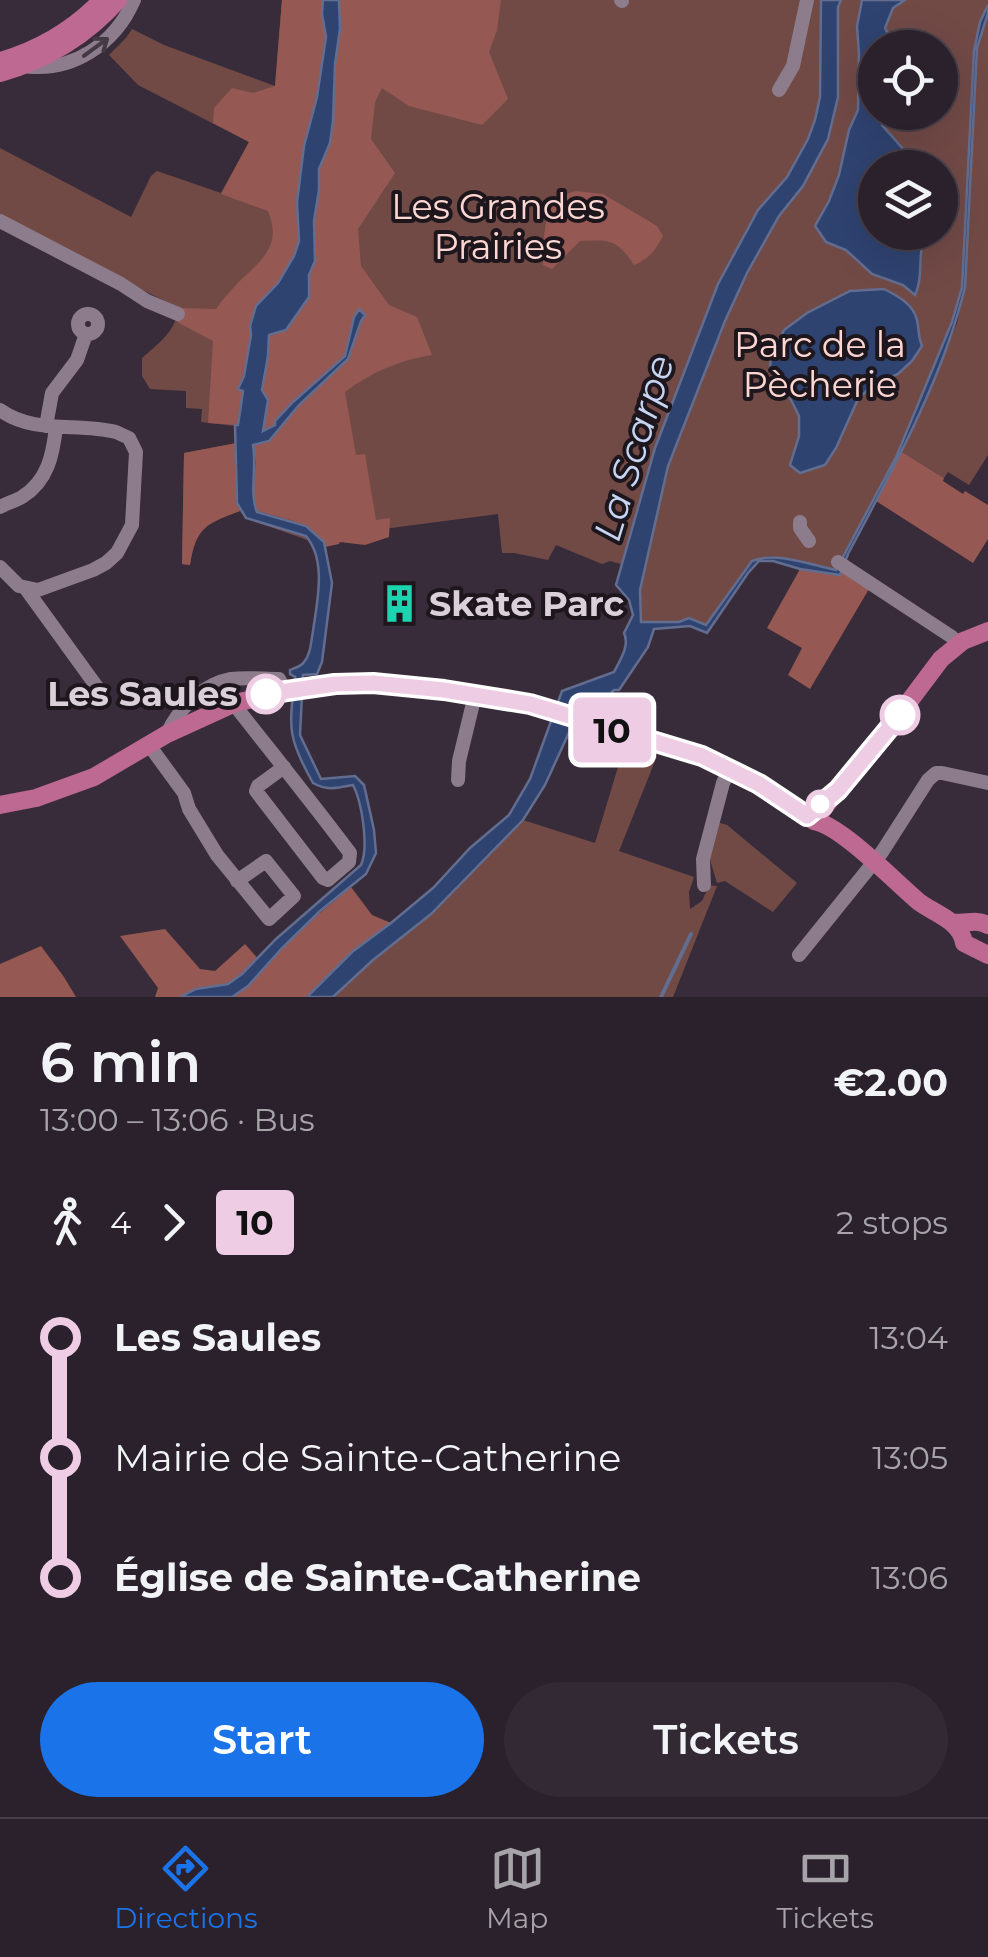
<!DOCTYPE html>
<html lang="en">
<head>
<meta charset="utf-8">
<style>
  body { margin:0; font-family:Montserrat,sans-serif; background:#332934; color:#f1f3f6; height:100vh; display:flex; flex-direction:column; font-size:38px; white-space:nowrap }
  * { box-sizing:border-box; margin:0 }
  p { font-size:32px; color:#a6a3a9 }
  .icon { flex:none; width:55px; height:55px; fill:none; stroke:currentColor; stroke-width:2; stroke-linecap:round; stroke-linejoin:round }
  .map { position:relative; height:997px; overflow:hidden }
  .details { display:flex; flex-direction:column; background:#2b212c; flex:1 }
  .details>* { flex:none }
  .badge { padding:0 20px; border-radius:8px; font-size:35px; line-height:65px }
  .tools { position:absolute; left:858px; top:30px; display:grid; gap:20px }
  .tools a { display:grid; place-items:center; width:100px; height:100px; border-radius:50%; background:#2b212c; box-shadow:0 10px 40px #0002,0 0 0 2px #473e48; font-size:50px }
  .map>.badge { position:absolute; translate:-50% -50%; box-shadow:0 0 0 5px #fff }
  .legs { display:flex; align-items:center; gap:15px; height:110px; padding:0 40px; font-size:32px }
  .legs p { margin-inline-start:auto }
  .head { display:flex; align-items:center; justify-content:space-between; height:170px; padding:0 40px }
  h1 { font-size:55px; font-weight:600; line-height:75px }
  .cta { display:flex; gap:20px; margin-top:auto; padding:20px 40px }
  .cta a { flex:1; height:115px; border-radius:60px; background:#1a73e8; color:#fff; font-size:40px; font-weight:600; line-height:115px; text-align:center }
  .cta a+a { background:#332934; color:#f1f3f6 }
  ul { padding:0 40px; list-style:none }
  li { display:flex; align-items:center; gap:35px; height:120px; font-size:38px }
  li i { display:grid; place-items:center; width:15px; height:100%; margin:0 12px; background:currentColor }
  li i::after { content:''; width:25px; height:25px; margin:-12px; border:8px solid; border-radius:50%; background:#2b212c }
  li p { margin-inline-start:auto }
  li:first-child i { background:linear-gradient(#0000 50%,currentColor 0) }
  li:last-child i { background:linear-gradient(currentColor 50%,#0000 0) }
  .tab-bar { display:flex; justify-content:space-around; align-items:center; height:140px; border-top:2px solid #473e48; background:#2b212c; font-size:28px; color:#a6a3a9 }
  .tab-bar a { display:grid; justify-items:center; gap:5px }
  .tab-bar .current { color:#1a73e8 }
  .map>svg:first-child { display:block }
  .green { fill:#714a46; fill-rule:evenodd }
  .forest { fill:#965852 }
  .water { fill:#2f4371; stroke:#626d90; stroke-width:2.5 }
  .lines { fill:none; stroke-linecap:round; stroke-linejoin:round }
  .stream { stroke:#626d90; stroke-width:4 }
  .minor { stroke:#8c7c8c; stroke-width:14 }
  .major { stroke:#be6991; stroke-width:18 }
  .oneway { stroke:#443a44 }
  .line-1-casing { stroke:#fff; stroke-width:22 }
  .line-1 { stroke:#edcce4; stroke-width:15 }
  .stop-1-dot { fill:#fff; stroke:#edcce4; stroke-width:5 }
  .labels { text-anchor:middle; stroke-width:8; stroke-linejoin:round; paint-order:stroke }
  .park-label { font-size:35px; fill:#fed7d2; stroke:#1d171d }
  .poi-label { font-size:35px; font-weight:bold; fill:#d9d0d9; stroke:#1d171d; text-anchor:start }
  .stop-label { font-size:35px; font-weight:bold; fill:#d9d0d9; stroke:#1d171d; text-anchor:end }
  .water-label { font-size:38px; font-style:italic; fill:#c6d5f3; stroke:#1d171d }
</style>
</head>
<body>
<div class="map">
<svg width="988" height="997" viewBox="0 0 988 997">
  <rect width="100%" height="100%" fill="#392c3a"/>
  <path class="green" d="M282,0H821L820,97L815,120L808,139L786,177L758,210L718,285L655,448L621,564L610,561L602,564L556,545L548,560L514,553H502L498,514L391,528L319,544L256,522L246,518L240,511C205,524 196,527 190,565L182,564L184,453L236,443L235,426L201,422L202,409L186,408V391L150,389L142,376V358C159,343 175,332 179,308L0,219V148L131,217L151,176L157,171L221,193L249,142L138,85L109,55L126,38L132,29L164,45L275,86Z
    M841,0H988V5L980,22L974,51L962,287L952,322L897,455L835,570L771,556L752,561L706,625L690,618L679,622H641L640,590L668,466L725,321L747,273L779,216L803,186L838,97L837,7ZM875,48H940V112H875ZM875,168H940V232H875Z
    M988,13V455L969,485L948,472L944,478L902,452L957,323L965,287L977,48Z
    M625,744L657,756L619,851L694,877L689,892L690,909L702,901L708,888L704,885L717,886L673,997H323L471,860L504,838L523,820L595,843Z
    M717,822L727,825L797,883L773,912L725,881L717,883L708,853Z"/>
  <path class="forest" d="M282,0H501L497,30L489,52L508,99L482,125L409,106L382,88L375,102L371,139L395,173L358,229L361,266L389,305L417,317L432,355C399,360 372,372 345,392L356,455L365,454L376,520L390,518L389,537L365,545L340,542L339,544L325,547L324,542L294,521L255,510L253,485L256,462L253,445L268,356L249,353L239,388L243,391L238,425L208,423L213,341L177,322L179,308L216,309C223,299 230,291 238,283C260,261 283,247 268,211L221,194L249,142L213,123L214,108L232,88L253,93L275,86Z
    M576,191L603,194L657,226L663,236C655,251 649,259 634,265C616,238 609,240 580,241L552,269L543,265C543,240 544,219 555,197Z
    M237,443V503L240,511C206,524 196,527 190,565L182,564L184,453Z
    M902,452L944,478L943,481L963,494L965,491L988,505V539L973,563L876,501Z
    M800,569L839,575L842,572L869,589L810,689L788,675L802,648L767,628Z
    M351,887L372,915L391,923L433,888L431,914L373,960L333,997H155L158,988L120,936L165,929L200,969L215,971L245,944L261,962Z
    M41,946L64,977L76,997H0V964Z"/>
  <path class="water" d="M323,0H339L340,29L335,64L333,121L330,143L319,169V190L314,221L315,261L309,275V297L286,330L269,335L268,356L262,390L268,400L263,431L275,425V421L293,402L345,356L354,317L359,309L365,315L361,321L348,359L299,405L269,441L253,445C257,468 249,493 257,512L306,526L324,542L332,583L322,662L317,674L303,675L300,735L321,779L355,776L364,785L374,830L376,853L366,874L320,911L282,948L248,986L232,997H180L196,989L228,984L242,974L276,939L361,865C369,847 362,802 353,785C338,788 327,791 313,783C287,737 289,728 295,677L290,674V670C294,668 301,667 304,662C311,654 311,641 313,631C317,602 327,561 306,536L246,518L237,503L235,425H238L243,391L238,389L244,376L251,335L250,326L256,306L278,283L294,256L299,241L297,202L304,146L317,97L326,37L322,14Z
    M821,0H841L838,7V97L828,139L803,186L779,216L747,273L725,321L668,466L640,590L641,622H679L689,618L706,625L752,561C775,551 811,565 836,570L897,455L952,322L962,287L974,51L980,22L988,5V13L977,48L965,287C943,379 892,471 848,554L840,575L800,569L773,561H759L748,573L707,633L690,626L654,629L648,647L619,690H614L608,696L585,700L582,704L545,785L523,820L431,914L373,960L333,997H307L352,952L391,923L433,888L470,848L509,815L530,779L562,691L614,672C620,660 630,646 624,633L633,615L629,600L616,585L655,448L718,284L758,210L787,177L808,139L815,120L820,97Z
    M862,0H905L893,8L885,28L895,47L875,48V112L883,113L882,125L919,167L875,168V232L925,233C917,253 924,276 915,295L903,285L872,274L846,250L826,242L815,226L829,201L839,175L849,130L858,110L859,54L857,26Z
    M884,289C898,296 913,304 917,320C919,329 918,337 922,346L912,361L898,374L873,385L858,399L836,448L825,465L800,473L790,465L799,436V416L788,394L770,368L771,354L784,330L807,313L850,291Z"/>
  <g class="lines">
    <path class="stream" d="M661,997L691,934"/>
    <path class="minor" d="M621,0L622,1
      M24,66C72,73 115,44 134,0
      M779,90L793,66L807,0
      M0,221L121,284L147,301L178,314
      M78 324a10 10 0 1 1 20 0a10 10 0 1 1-20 0Z
      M0,410C35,435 77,422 116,432L129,438L136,452L132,525L117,553L106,563L93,570L38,590L19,586L0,567
      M46,426L52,393L77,360L86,334
      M0,507C7,503 15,501 22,497C48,481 53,454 56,427
      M800,522V528L809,541
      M838,562L952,637L957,644
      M26,589L97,687
      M235,703L240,712C277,759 314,805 350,853L349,862L328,880L323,878L256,791L258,786L284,767
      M167,734C178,709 203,684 231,679C247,677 264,679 279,679L285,690
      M149,745L184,793L189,809L217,855L269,919L294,896L266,861L237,881
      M458,780L459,761L475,695
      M704,885L703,859L723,783L730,769
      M799,955L882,852L928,780L936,773H942L988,783"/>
    <path class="major" d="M0,61C39,50 74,29 102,0
      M0,73C46,60 86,36 118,0
      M0,805L36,798L94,777L167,734L235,703L305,687L373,683L445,690L530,705L681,749L716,762L759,784L814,821C841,825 896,883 919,902C930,910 943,915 952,923C959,929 963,935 964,943L988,955
      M814,821L832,797L866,759L941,659L963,641L988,631
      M951,922C967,925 973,918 988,925"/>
  </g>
  <defs><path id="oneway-shaft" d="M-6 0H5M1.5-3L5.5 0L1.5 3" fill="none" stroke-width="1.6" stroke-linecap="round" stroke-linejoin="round" transform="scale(2.5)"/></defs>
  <use class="oneway" href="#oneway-shaft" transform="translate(96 47) rotate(-36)"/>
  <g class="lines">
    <defs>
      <path id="line-1" d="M266,694L335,684L373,683L444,690L530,704L702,756L759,784L807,816L838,790L900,715"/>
    </defs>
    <use href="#line-1" class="line-1-casing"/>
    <use href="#line-1" class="line-1"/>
  </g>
  <defs>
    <symbol id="building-bare" viewBox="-9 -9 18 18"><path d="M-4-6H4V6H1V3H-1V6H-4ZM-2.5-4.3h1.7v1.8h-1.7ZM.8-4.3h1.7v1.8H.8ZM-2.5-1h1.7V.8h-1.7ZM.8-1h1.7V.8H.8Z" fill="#1bd5b1" stroke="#1d171d" stroke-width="2.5" paint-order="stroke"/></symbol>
  </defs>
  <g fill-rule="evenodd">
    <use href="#building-bare" x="372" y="576" width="55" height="55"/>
  </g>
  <g class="stop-1-dot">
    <circle cx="266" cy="694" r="18"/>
    <circle cx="900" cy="715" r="18"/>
    <circle cx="820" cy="804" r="12"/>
  </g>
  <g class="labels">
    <g class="park-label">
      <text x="498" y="219">Les Grandes<tspan x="498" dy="40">Prairies</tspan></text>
      <text x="820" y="357">Parc de la<tspan x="820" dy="40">Pècherie</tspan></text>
    </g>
    <g class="poi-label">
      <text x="429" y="616">Skate Parc</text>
    </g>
    <g class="stop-label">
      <text x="238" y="706">Les Saules</text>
    </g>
    <g class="water-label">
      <text transform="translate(634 448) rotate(-73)" y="13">La Scarpe</text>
    </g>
  </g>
</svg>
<div class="tools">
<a><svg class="icon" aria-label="locate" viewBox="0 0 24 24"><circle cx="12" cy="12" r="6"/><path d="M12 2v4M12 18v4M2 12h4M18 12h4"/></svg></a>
<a><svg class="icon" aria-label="layers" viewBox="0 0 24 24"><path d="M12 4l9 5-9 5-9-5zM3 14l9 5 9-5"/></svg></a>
</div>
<b class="badge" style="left:612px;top:730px;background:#edcce4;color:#111">10</b>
</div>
<section class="details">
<div class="head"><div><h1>6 min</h1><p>13:00 – 13:06 · Bus</p></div><b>€2.00</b></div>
<div class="legs"><svg class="icon" aria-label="walk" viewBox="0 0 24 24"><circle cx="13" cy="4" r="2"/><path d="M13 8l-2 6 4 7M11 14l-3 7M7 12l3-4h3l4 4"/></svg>4<svg class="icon" aria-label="forward" viewBox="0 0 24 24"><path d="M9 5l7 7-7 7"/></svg><b class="badge" style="background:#edcce4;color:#111">10</b><p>2 stops</p></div>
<ul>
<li><i style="color:#edcce4"></i><b>Les Saules</b><p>13:04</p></li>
<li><i style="color:#edcce4"></i><span>Mairie de Sainte-Catherine</span><p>13:05</p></li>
<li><i style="color:#edcce4"></i><b>Église de Sainte-Catherine</b><p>13:06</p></li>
</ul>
<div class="cta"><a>Start</a><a>Tickets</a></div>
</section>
<nav class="tab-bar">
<a class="current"><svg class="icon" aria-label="directions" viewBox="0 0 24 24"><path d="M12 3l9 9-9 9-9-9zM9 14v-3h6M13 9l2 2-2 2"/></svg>Directions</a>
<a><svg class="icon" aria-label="map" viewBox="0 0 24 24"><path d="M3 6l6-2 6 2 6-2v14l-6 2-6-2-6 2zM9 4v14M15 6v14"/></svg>Map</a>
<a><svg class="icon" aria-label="tickets" viewBox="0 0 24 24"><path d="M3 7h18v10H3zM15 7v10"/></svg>Tickets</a>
</nav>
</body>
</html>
